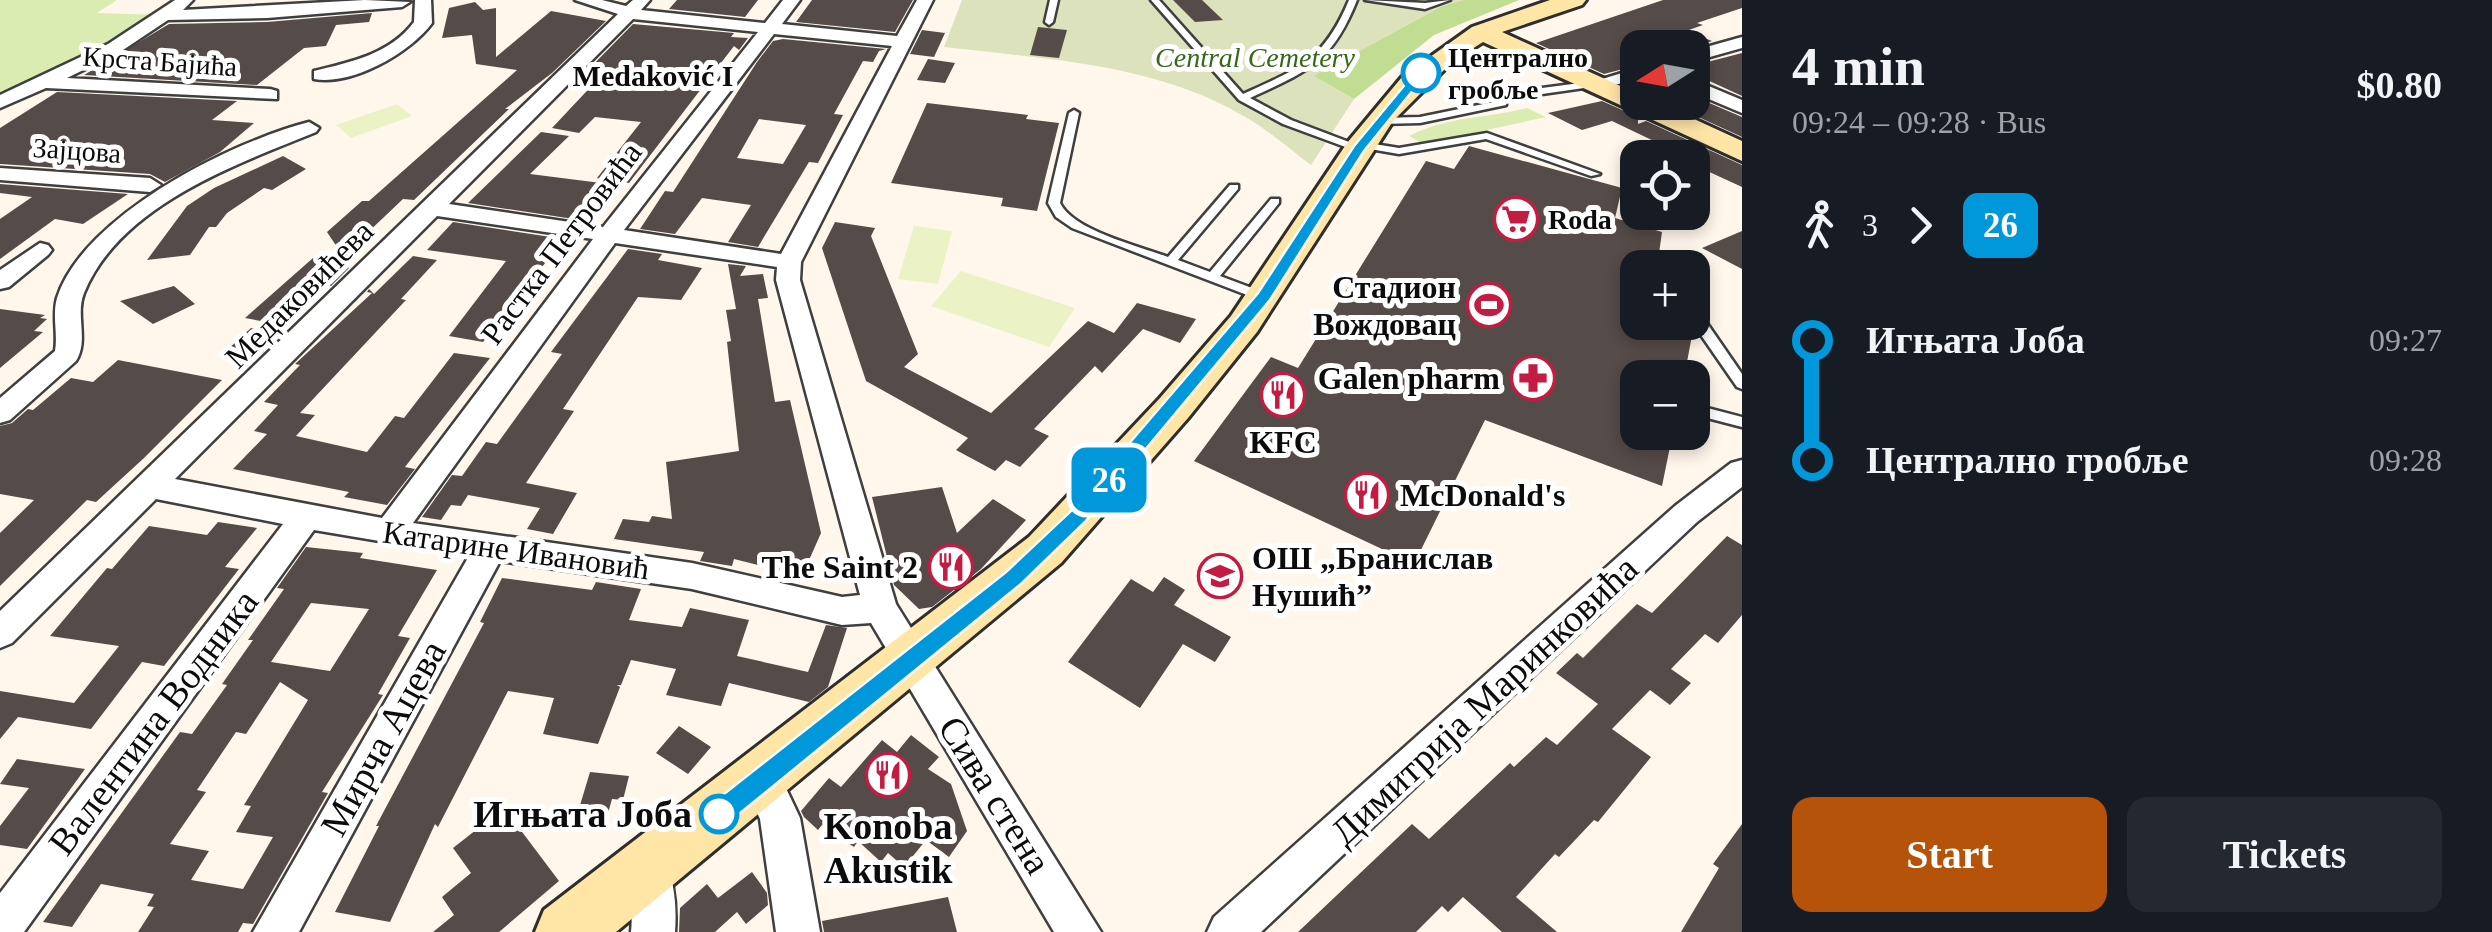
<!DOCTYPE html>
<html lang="en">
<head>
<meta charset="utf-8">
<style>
  body { margin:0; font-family:"Times New Roman",serif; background:#242831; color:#f1f3f6; height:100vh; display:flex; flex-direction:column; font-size:38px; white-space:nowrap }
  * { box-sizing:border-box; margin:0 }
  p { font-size:32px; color:#9ea1a6 }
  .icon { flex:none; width:55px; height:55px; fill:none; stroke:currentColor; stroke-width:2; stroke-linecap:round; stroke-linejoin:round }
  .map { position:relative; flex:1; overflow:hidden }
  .details { display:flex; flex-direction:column; background:#171b24; width:750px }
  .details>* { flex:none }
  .badge { padding:0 20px; border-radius:15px; font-size:35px; line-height:65px }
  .needle { width:65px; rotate:259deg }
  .fabs { position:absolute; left:1620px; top:30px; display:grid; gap:20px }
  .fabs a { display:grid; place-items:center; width:90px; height:90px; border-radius:20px; background:#171b24; box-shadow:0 5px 15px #0003; font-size:50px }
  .map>.badge { position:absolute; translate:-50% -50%; box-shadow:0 0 0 5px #fff }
  .legs { display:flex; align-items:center; gap:15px; height:110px; padding:0 50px; font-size:32px }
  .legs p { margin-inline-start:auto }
  .summary { display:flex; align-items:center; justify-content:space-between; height:170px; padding:0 50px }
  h1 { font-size:55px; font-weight:800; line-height:75px }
  .button { display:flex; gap:20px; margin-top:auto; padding:20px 50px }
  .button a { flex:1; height:115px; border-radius:20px; background:#b45309; color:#fff; font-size:40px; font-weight:800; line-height:115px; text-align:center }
  .button a+a { background:#242831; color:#f1f3f6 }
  ul { padding:0 50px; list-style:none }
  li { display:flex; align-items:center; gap:35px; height:120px; font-size:38px }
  li i { display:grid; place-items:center; width:15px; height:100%; margin:0 12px; background:currentColor }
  li i::after { content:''; width:25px; height:25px; margin:-12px; border:8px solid; border-radius:50%; background:#171b24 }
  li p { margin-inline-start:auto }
  li:first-child i { background:linear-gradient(#0000 50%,currentColor 0) }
  li:last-child i { background:linear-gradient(currentColor 50%,#0000 0) }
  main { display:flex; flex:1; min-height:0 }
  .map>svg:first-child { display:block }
  .green { fill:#daecb2 }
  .forest { fill:#c1dd91 }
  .cemetery { fill:#dce2bb }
  .pitch { fill:#ebf2c5 }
  .building { fill:#554b48; fill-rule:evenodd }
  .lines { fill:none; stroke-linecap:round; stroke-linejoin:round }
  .lane-casing { stroke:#3f3f3f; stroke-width:5 }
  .street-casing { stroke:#3f3f3f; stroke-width:5 }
  .secondary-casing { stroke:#2e2e2e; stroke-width:6 }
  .lane { fill:#fff; fill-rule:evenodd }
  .street { fill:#fff; fill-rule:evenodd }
  .secondary { fill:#ffe5a6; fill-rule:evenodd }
  .line-1 { fill:#0098da; stroke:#fff; stroke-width:2.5 }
  .stop-1-dot { fill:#fff; stroke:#0098da; stroke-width:5 }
  .labels { text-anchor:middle; stroke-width:10; stroke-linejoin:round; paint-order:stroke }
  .far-park-label { font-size:28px; font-style:italic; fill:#376719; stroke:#fff }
  .far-stop-label { font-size:28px; font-weight:bold; fill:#0c0c0c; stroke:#fff; text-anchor:start }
  .far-street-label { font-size:28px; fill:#0c0c0c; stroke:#fff }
  .far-poi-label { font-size:28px; font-weight:bold; fill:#0c0c0c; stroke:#fff; text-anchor:start }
  .far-neighbourhood-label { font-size:30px; font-weight:bold; fill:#0c0c0c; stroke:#fff }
  .street-label { font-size:32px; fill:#0c0c0c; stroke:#fff }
  .poi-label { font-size:32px; font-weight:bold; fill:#0c0c0c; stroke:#fff; text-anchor:end }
  .near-street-label { font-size:38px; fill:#0c0c0c; stroke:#fff }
  .near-stop-label { font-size:38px; font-weight:bold; fill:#0c0c0c; stroke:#fff; text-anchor:end }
  .near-poi-label { font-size:38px; font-weight:bold; fill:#0c0c0c; stroke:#fff }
</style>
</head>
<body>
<main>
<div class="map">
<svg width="1742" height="932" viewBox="0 0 1742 932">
  <rect width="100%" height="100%" fill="#fff7eb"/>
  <path class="green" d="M0,0H117L97,13L163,15L131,36L0,98Z
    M1527,108L1546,117L1423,144L1409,136C1452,115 1483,119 1527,108Z"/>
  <path class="forest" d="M1463,0H1519L1434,35L1354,99L1313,76L1442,6Z"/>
  <path class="cemetery" d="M962,0H1463L1442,6L1314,76L1354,99L1311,165C1288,148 1266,128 1242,115C1153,63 1044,59 944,47Z"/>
  <path class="pitch" d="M397,104L412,116L351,138L336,125Z
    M914,226L952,231L938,284L898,279Z
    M961,271L1075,308L1049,347L931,306Z"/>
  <path class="building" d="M677,0H758L745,17L669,9Z
    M812,0H913L895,32L796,22Z
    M1173,0H1202L1223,20L1195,22Z
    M1663,0H1742V8L1697,23L1703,25L1686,31L1712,41L1691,48H1656L1638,40V65L1604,74L1536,43Z
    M475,2L483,10L496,8V57L551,11L606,21L552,73L505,109H509L414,200L403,199L343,256L327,232L362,201H369L517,70L476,64L472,35L442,38L449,8Z
    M372,13L369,22L336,25L326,46L304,48L257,85L84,75L169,24L267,22Z
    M633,24L734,33L731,37L748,38L739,50L734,46L629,183L597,178L641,122L595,117L579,133L552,128L599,78L582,76Z
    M1038,27L1067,30L1059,58L1030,55Z
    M922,30L945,33L934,57L910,54Z
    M783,39L886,49L879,51L873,62L863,61L834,114L843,115L818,163L809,162L758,247L728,242L751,205L702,198L675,234L640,229L665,191L673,192L757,62L773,41ZM759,119L806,125L783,164L737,158Z
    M1742,53V96L1692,73V66Z
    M928,59L955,63L945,83L917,80Z
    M57,92L237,101L212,120L254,123L220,152L165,182L150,174L0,164V128Z
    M1602,101L1638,117V124L1646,121L1742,165V187L1692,164V158H1679L1683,155L1612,121L1582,130L1548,113Z
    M1707,102L1742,117V137L1683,110Z
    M927,103L1028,115L1026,119L1059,123L1037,211L1001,206L1003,198L891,183Z
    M541,132L569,136L530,174L609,184L580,220L468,203Z
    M1469,146L1622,188L1615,218L1662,232L1657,268H1638V322H1688L1693,330L1684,378H1638V432H1673L1662,486L1485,420L1414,564L1194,461L1271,357L1298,368L1426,161L1454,169Z
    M283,156L306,169L272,190L264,188L227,213L216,227H209L190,255L147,260L187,206L214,188Z
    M0,184L128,194L83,224L55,219L0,259V219L32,197L0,193Z
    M453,222L564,239L483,342L449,336L506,261L427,250Z
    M835,222L875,228L871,236L918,354L904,367L991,413L1088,321L1114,333L1137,303L1196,319L1180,343L1143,329L1102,373L1095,366L1034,429L1049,436L1020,467L1006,460L995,471L956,450L968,438L866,381L822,248Z
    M1742,231V269L1702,248Z
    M628,249L662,254L658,260L702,268L681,300L638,297L563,409L574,411L526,483L577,493L553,534L527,529L540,508L468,495L461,506L451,505L441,520L422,517L452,475L462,476L486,442L497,444L562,354L551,352Z
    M413,256L437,260L401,299L406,300L300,413L315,415L296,436L367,452L395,416L404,418L454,353L490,358L405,467L415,469L387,505L344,497L349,492L233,469L267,434L254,431L278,405L264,402L300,365L295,364L372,293L367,292L369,289L374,294Z
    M313,258L344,263L349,268L331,286L322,284L277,324L245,318Z
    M728,264L746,266L740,276L763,274L768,298L758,299L775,402L790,400L821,533L802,576L734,559L732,566L700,561L704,552L614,539L623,519L649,522L652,516L672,519L666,462L739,451L727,342L731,341L726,310L736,309Z
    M174,286L195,304L153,324L120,301Z
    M0,309L45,315L40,318L47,319L34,331L43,332L0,368Z
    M251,328L281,334L258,357L226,351Z
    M118,360L222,380L144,458L96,502L87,500L0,586V533L34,500L0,494V426L12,423L28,409L33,410L71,378L93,382Z
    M942,487L957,533L993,499L1026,520L981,569L932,607L919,609L894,585L872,497Z
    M218,522L257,528L225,567L239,569L164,666L142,662L91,729L18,717L0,739V691L74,703L119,646L50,636L107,568L112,569L149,526L207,535Z
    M1727,536L1742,545V615L1718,643L1705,634L1671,669L1691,683L1670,705L1650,690L1612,729L1651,757L1598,822L1594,820L1559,857L1555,854L1516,897L1557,932H1502L1463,897L1448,912L1442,906L1416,932H1298L1412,824L1429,839L1510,763L1514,767L1546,737L1557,745L1598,704L1556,673L1577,653L1583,658L1637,604L1652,613Z
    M306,547L363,553L360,558L437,570L398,636L410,638L378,694L383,695L322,792L328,793L253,924L243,923L238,932H138L154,907L147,906L154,894L101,884L72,927L43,922L180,732L192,734L227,685L222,684L253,640H248L284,589L277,588ZM311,603L369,609L330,671L271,662ZM280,682L308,700L244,805L251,806L236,832L273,837L243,889L191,880L209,851L170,844L206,792L197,790L236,732L246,734Z
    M1164,577L1185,590L1174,605L1231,637L1215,662L1183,644L1140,708L1068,662L1131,579L1153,592Z
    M502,578L592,590L596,582L641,589L629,620L682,627L690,608L749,620L737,656L808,672L826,625L847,628L828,687L809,702L729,683L721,706L666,695L676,669L631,660L621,685H617L620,687L598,744L543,734L554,698L508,691L438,827L435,824L390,922L335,912L379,826H376L484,623L480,622Z
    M679,726L711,747L688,774L656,753Z
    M911,735L939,757L928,769L951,784L967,831L949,857L926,840L904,867L888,853L881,862L858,841L854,847L822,825L818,830L804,817L801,811L829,778L841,787L882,740L897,752Z
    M17,759L85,769L27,849L0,845V826L29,788L0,784Z
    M590,772L629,776L623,800L612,799L605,824L575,822Z
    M504,808L559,881L499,932H433L454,915L442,897L471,873L453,848Z
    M1742,824V932H1681L1719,868L1713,864Z
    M752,872L767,893L768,905L746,924L737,912L715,932H679L680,908L707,884L718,898Z
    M948,897L957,932H824L822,921Z"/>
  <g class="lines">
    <defs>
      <path id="lane" d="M1050,0H1058L1053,22L1049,25L1045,22Z
        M1151,0H1159L1243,94C1300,68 1324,60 1349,0H1357C1332,63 1308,71 1250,98L1291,120L1357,145L1362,142L1399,148L1487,133L1600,174L1591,176L1486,139L1399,154L1364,148L1359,152L1283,124L1239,100Z
        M1365,0L1425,3L1450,0L1425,9Z
        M1595,81L1598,82V86L1542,94L1537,91L1542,88Z
        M1503,100L1506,101V105L1420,123L1380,124L1375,121L1380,118L1420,117Z
        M1074,110L1079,113L1060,203C1074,231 1139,246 1168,257L1230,185H1238V189L1178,260L1210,272L1271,199H1279V203L1220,276L1268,294V300H1260L1072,228L1056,217L1048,203L1069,113Z
        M1697,315L1702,316L1742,374V389L1737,387L1692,322V316Z
        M1692,404L1742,417V427L1692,414Z"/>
      <path id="street" d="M175,0H193L183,10L365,0L410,2L402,7L267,18L168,20L120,52L67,78L270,89L277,91V99L46,88L0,108V95L108,44Z
        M415,0H431L432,23C410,53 352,86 314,79V71C351,62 390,54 414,22Z
        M575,0H602L626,6L633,0H650L641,10L765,23L783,0H800L782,24L897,36L917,0H933L801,262L800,280L896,604L1101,932H1054L871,623L842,625L692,589L500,561L299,932H253L469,556L314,530L24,932H0V893L283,524L156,499L12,643L0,648V611L618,14ZM633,19L758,32L603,227L449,204ZM774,34L892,46L781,254L624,230ZM437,216L593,239L382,518L175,479ZM615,243L777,267L776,280L860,595L842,597L692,563L413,523Z
        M1742,37V48L1692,62V51Z
        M1638,68V79L1595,90L1586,84Z
        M1692,79L1742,100V113L1692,92Z
        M309,122L319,128L316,132C235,165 120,205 84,293C75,315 89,340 76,361L10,420L0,423V398L55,351C58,334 52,315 57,298C83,216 231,142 309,122Z
        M0,168L150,178L161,185L150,192L0,180Z
        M40,243L48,245L52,250L48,255L9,287L0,289V270Z
        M1742,460V487L1697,522L1261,932H1207L1214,917L1675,506L1731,463Z
        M762,761L776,767L800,818L820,932H776L760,819L742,780L748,767Z
        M649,849L664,855C674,881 677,904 675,932H631C634,906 625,877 634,855Z"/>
      <path id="secondary" d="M1550,0H1586L1582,5L1502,32L1638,94V102H1657L1742,141V161L1483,42L1453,61L1393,121L1257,332L1188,418L1061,563L616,932H535L544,910L1029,537L1160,398L1231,316L1347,143L1402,77L1472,27Z"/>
    </defs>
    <use href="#lane" class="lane-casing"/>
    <use href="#street" class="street-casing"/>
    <use href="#secondary" class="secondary-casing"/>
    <use href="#lane" class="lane"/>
    <use href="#street" class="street"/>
    <use href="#secondary" class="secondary"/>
  </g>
  <path class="line-1" d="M1417,70L1427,73L1364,151L1270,300L1085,522L1021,584L728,823L719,827L710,823L706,814L710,805L1006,572L1071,511L1258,293L1354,146Z"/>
  <defs>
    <symbol id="supermarket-ring" viewBox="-11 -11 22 22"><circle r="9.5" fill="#fff" stroke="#c41b42" stroke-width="1.5"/><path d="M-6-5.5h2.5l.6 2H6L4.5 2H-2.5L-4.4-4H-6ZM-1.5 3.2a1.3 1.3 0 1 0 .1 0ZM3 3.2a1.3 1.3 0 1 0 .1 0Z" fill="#c41b42"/></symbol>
    <symbol id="stadium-ring" viewBox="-11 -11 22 22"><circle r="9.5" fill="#fff" stroke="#c41b42" stroke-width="1.5"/><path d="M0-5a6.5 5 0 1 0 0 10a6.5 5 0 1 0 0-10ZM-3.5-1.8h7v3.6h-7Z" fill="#c41b42"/></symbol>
    <symbol id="pharmacy-ring" viewBox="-11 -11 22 22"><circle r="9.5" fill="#fff" stroke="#c41b42" stroke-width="1.5"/><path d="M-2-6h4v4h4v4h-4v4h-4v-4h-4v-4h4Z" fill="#c41b42"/></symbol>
    <symbol id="restaurant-ring" viewBox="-11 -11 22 22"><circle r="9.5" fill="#fff" stroke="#c41b42" stroke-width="1.5"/><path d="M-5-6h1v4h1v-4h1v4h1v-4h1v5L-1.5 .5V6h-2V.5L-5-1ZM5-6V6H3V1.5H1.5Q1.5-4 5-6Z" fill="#c41b42"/></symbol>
    <symbol id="school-ring" viewBox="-11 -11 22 22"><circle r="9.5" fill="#fff" stroke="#c41b42" stroke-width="1.5"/><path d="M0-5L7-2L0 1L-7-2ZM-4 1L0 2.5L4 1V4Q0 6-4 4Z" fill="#c41b42"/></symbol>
  </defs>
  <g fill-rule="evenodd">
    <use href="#supermarket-ring" x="1491" y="194" width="50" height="50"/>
    <use href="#stadium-ring" x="1464" y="280" width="50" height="50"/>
    <use href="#pharmacy-ring" x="1508" y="353" width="50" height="50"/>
    <use href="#restaurant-ring" x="1258" y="370" width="50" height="50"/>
    <use href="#restaurant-ring" x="1342" y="470" width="50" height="50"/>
    <use href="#restaurant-ring" x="926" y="542" width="50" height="50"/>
    <use href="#school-ring" x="1195" y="551" width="50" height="50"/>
    <use href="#restaurant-ring" x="863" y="750" width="50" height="50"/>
  </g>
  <g class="stop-1-dot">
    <circle cx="1421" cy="73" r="18"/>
    <circle cx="719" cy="814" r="18"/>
  </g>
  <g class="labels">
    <g class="far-park-label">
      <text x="1255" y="67">Central Cemetery</text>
    </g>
    <g class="far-stop-label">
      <text x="1448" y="67">Централно<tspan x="1448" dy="32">гробље</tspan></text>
    </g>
    <g class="far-street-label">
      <text transform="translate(160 61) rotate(4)" y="10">Крста Бајића</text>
      <text transform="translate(77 150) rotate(4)" y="10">Зајцова</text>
    </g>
    <g class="far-poi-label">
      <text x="1548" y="229">Roda</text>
    </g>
    <g class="far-neighbourhood-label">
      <text x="653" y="86">Medaković I</text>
    </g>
    <g class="street-label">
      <text transform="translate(561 243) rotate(-53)" y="11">Растка Петровића</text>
      <text transform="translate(299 294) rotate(-45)" y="11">Медаковићева</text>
      <text transform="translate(516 550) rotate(8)" y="11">Катарине Ивановић</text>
    </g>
    <g class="poi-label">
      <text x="1456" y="298">Стадион<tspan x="1456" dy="37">Вождовац</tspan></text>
      <text x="1500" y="389">Galen pharm</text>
      <text x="1283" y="453" text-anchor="middle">KFC</text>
      <text x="1400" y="506" text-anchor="start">McDonald's</text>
      <text x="1252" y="569" text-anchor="start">ОШ „Бранислав<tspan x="1252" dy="37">Нушић”</tspan></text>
      <text x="918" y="578">The Saint 2</text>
    </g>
    <g class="near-street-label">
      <text transform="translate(1484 700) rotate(-43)" y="13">Димитрија Маринковића</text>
      <text transform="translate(153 722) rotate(-53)" y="13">Валентина Водника</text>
      <text transform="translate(383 738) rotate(-61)" y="13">Мирча Ацева</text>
      <text transform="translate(995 795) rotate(58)" y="13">Сива стена</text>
    </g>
    <g class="near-stop-label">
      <text x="692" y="827">Игњата Јоба</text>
    </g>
    <g class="near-poi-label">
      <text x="888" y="839">Konoba<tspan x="888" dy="44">Akustik</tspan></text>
    </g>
  </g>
</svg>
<div class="fabs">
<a><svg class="needle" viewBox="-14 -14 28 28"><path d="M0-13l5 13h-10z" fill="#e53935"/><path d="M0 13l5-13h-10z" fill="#9ea1a6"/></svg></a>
<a><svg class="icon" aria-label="locate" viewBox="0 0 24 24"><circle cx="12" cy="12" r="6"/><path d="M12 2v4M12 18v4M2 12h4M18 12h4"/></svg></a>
<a>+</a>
<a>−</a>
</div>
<b class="badge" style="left:1109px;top:480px;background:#0098da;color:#fff">26</b>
</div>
<section class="details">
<div class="summary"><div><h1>4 min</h1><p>09:24 – 09:28 · Bus</p></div><b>$0.80</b></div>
<div class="legs"><svg class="icon" aria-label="walk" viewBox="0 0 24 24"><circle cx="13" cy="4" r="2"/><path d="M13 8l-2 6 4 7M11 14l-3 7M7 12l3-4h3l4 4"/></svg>3<svg class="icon" aria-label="forward" viewBox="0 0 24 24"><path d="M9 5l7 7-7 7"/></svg><b class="badge" style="background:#0098da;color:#fff">26</b></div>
<ul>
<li><i style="color:#0098da"></i><b>Игњата Јоба</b><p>09:27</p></li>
<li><i style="color:#0098da"></i><b>Централно гробље</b><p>09:28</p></li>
</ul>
<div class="button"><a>Start</a><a>Tickets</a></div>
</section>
</main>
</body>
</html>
